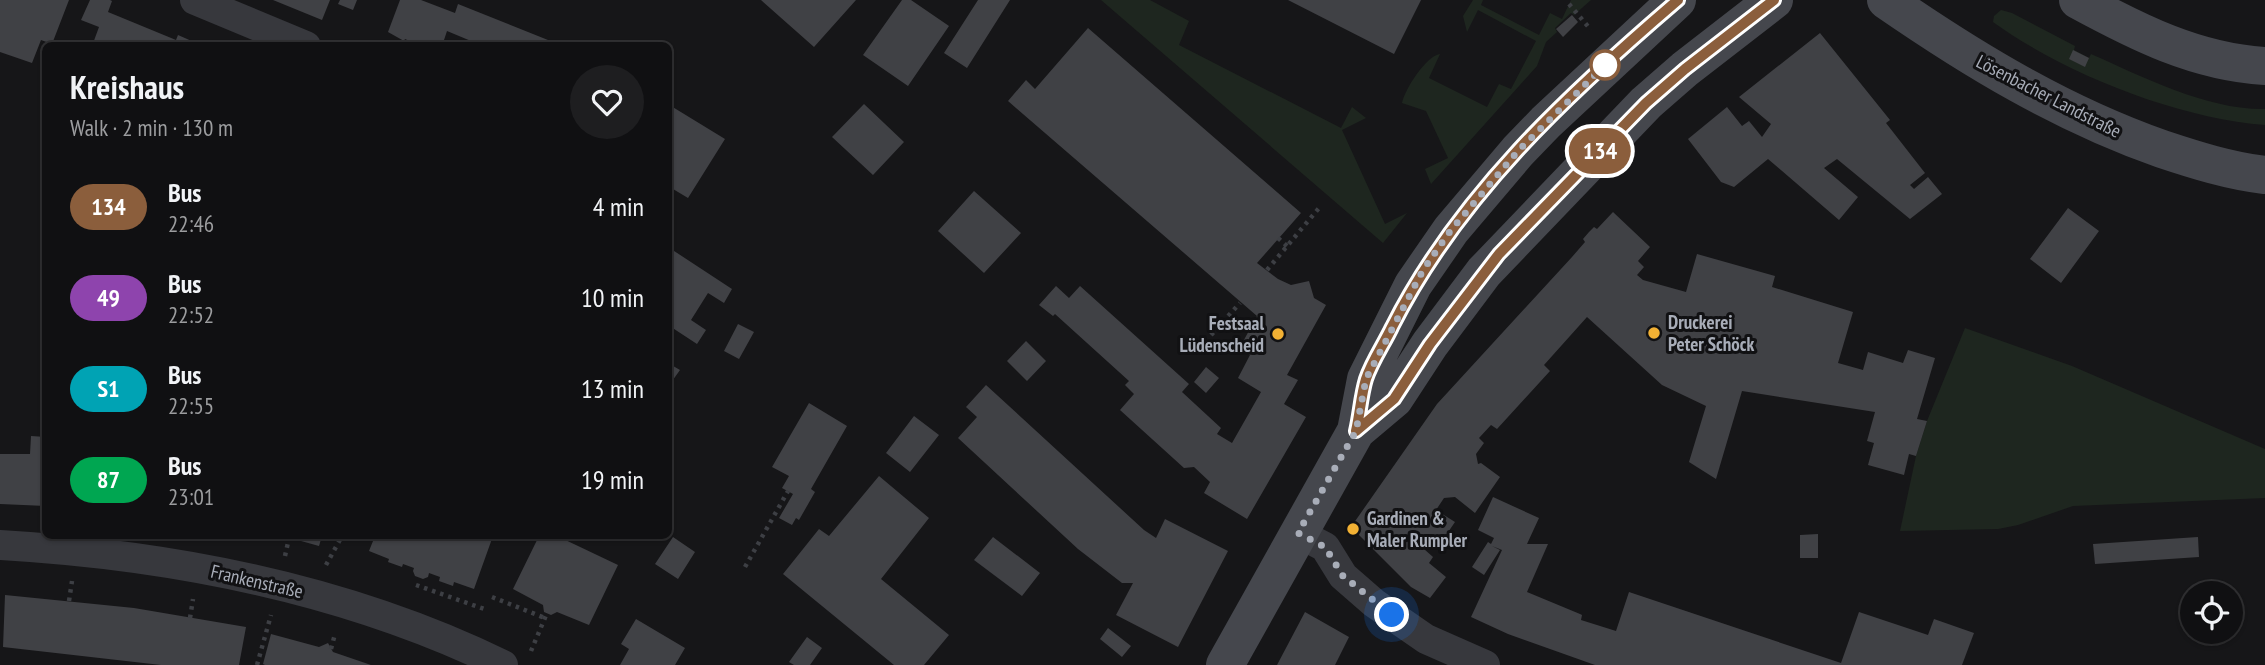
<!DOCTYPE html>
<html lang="en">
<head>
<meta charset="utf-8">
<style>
  body { margin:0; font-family:"PT Sans Narrow",sans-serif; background:#1e1e20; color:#f1f3f6; height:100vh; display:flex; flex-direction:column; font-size:26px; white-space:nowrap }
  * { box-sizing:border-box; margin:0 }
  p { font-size:23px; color:#9c9d9f }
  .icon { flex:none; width:38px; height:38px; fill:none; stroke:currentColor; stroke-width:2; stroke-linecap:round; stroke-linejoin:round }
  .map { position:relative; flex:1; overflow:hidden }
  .details { position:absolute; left:42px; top:42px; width:630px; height:497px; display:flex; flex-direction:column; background:#101012; border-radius:10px; box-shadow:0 2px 5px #0004,0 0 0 2px #303032 }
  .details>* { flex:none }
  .badge { padding:0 14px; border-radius:23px; font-size:24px; line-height:46px }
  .fabs { position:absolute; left:2180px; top:581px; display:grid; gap:14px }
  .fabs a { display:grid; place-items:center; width:63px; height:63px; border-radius:50%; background:#101012; box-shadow:0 2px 5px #0004,0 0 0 2px #303032; font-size:35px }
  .you { position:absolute; width:35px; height:35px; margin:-18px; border:5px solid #fff; border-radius:50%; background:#1a73e8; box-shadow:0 0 0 10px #1a73e833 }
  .map>.badge { position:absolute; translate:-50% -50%; box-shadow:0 0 0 4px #fff }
  .round { display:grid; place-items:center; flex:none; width:74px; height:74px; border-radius:37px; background:#1e1e20 }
  .head { display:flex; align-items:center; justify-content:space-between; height:119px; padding:0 28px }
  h1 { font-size:33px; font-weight:700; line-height:52px }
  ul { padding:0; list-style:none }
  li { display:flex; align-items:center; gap:21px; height:91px; padding:0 28px }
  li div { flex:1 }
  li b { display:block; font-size:26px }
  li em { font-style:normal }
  li .badge { min-width:77px; font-weight:700; text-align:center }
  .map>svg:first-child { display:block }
  .green { fill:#1e261f }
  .building { fill:#404145 }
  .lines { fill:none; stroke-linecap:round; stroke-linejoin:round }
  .path { stroke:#3d3f44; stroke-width:4.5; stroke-dasharray:3.5 5; stroke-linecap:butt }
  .minor { stroke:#37383d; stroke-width:30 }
  .secondary { stroke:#45474d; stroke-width:38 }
  .line-casing { stroke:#fff; stroke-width:16 }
  .line { stroke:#8b5e3c; stroke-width:10 }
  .walk { stroke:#a8adb8; stroke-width:7; stroke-dasharray:0 12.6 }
  .stop-dot { fill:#fff; stroke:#8b5e3c; stroke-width:3.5 }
  .poi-dot { fill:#f2b134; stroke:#111113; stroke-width:2.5 }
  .labels { text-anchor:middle; stroke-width:6; stroke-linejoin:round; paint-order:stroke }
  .street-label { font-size:19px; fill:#a8adb8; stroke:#111113 }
  .poi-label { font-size:19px; font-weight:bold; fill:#a8adb8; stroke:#111113; text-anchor:start }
</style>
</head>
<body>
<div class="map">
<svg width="2265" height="665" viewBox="0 0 2265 665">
  <rect width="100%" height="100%" fill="#161618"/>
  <path class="green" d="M1101,0H1150L1189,21L1179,45L1341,128L1352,107L1366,118L1342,130L1385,224L1407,213L1383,243Z
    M1473,0H1483L1481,5L1539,35L1550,13L1562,19L1571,0H1591L1574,15L1571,13L1555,28L1557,32L1546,42L1537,66L1431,184L1425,169L1448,158L1426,111L1402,103C1405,89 1426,56 1440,54L1429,78L1487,107L1499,84L1511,89L1536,41L1478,10L1467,32L1463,16Z
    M2001,10L2012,13L2075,46L2074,50L2089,58L2091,54C2143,77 2207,110 2265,109V125C2177,118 2065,74 1993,22L1994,16Z
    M1965,328L2072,366L2265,449V498L2073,506L2018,525L1998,529L1900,531L1916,456L1927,421Z"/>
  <path class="building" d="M0,0H69L52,44L41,40L32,63L0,52Z
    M90,0H110L112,1L108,12L176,40L178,35L203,46H92L99,27L81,20Z
    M273,0H330L322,20Z
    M340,0H357L353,10L338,4Z
    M400,0H421L455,13L458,4L563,46H483L447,31L442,46H421L405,39L404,41L388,32Z
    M761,0H856L814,47Z
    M902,0H911L949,26L908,86L863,55Z
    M978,0H1010L967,68L944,53Z
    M1288,0H1421L1394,54Z
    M1572,15L1578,22L1563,37L1556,29Z
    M1088,28L1301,213L1257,263L1278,279L1291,285L1309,281L1314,298L1326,305L1287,375L1298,380L1284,404L1306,417L1247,519L1204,493L1210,482L1194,467L1184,468L1120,410L1134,394L1125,385L1129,381L1055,314L1053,316L1039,305L1056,286L1069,298L1080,286L1189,384L1182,392L1221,428L1217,434L1232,443L1261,392L1238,378L1250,355L1239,349L1257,316L1008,101L1026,80L1035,89Z
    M1820,33L1890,120L1886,123L1925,173L1910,185L1914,189L1928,177L1942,194L1910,219L1837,159L1824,168L1858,197L1839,220L1768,159L1734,187L1721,182L1688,139L1727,107L1742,126L1749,121L1762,137L1771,124L1739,97Z
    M2073,50L2089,58L2085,67L2069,59Z
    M864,104L904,142L873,175L832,137Z
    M671,106L725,139L688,198L668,186V109Z
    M974,191L1021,233L984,273L938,231Z
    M2068,208L2099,231L2061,283L2030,259Z
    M1613,212L1650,247L1638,261L1644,267L1637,275L1643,280L1686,292L1697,254L1775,276L1772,287L1853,312L1838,363L1863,370L1868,352L1903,363L1908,350L1935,358L1917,419L1927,421L1916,456L1909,454L1904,475L1868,465L1874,443L1867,441L1875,412L1742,391L1716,479L1689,462L1706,406L1662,385L1587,317L1544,365L1550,371L1497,429L1491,425L1479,438L1484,443L1476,454L1478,464L1481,463L1500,477L1475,513L1455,497L1444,498L1436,510L1455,522L1440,544L1427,535L1421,543L1426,546L1424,549L1433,557L1429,563L1446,577L1430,598L1411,587L1351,527L1437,404L1572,257L1585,242L1583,239L1589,232L1594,227L1597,229Z
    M668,247L732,289L724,303L708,293L691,320L706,330L697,344L668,325Z
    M738,324L754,332L739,359L724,351Z
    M1026,341L1046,361L1027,381L1007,361Z
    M668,363L680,370L670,384L668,383Z
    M1206,367L1219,378L1206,393L1194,382Z
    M986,385L1144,530L1156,538L1165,519L1228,551L1178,647L1116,615L1133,583H1122L1078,549L958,438L977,417L966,407Z
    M809,403L847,426L811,489L815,492L799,520L796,518L792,525L779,518L793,494L782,488L789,476L772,467Z
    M914,416L939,435L910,472L886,453Z
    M31,436L46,437V506L0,504V454H30Z
    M879,476L929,518L881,579L949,635L924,665H894L783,574L819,529L829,536Z
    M1493,497L1539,518L1527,544H1548L1527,592L1580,614L1582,615L1581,620L1616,631L1629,592L1841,663L1859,612L1928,635L1934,619L1974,633L1962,665H1595L1508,634L1471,617L1502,550L1492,546L1500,550L1484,575L1472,567L1488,542L1491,544L1494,538L1478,530Z
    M1818,534V558H1800V535Z
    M283,536H322L319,546Z
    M375,536H493L474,589L454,582L453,586L439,581L440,577L429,573L428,577L423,579L415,576L413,571L414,568L403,564L402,567L388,562L389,559L369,551Z
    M539,536H557L618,565L589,625L557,612L551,615L544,612L543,605L513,589Z
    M673,537L695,552L678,579L655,564Z
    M993,537L1040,573L1022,596L974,560Z
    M2198,537L2199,557L2095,564L2093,544Z
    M5,595L134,608L246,627L239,665H161L3,647Z
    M1305,612L1349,637L1335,665H1277Z
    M636,619L685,648L675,665H620L629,649L621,644Z
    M1108,628L1131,646L1122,657L1100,639Z
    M271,634L319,647L328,643L333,652L371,665H265L263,664Z
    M807,637L822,648L810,665H794L789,662Z"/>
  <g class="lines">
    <path class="path" d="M1569,4L1591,30
      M1278,238L1287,246
      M1267,270L1319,208
      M1211,335L1240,303
      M285,556L289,538
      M326,565L342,536
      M745,567L788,491
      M416,585L487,610
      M492,597L545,618
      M69,601L72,581
      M190,618L193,599
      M331,649L335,634
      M531,651L547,613
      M257,665L271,615"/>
    <path class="minor" d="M195,0L306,46
      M1298,533L1325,547L1343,576L1374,603L1426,639L1485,665
      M0,545C172,555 347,589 503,665"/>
    <path class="secondary" d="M1886,0C1973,60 2062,114 2162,149C2195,160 2230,171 2265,175
      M2078,0C2137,32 2196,62 2265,66
      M1356,431L1366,379L1413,285L1451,230L1518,151L1546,122L1677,0
      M1225,665L1356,431L1394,399L1430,344L1484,272L1646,103L1685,69L1774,0"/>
  </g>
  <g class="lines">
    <defs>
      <path id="line" d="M1678,0C1568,94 1458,196 1392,327C1384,344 1372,361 1366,379C1361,395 1360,414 1356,431L1394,399L1430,344L1499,254L1646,103L1685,69L1774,0"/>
    </defs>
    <use href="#line" class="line-casing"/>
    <use href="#line" class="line"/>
    <path class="walk" d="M1392,615L1343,576L1325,547L1298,533L1356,431L1366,379L1423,270L1451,230L1518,151L1605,65"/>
  </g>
  <circle class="stop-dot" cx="1605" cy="65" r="14"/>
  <g class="poi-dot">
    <circle cx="1654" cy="333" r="7"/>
    <circle cx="1278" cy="334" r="7"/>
    <circle cx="1353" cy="529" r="7"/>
  </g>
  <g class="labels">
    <g class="street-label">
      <text transform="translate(2049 96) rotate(27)" y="7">Lösenbacher Landstraße</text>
      <text transform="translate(257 581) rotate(13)" y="7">Frankenstraße</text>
    </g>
    <g class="poi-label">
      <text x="1668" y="329">Druckerei<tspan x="1668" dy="22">Peter Schöck</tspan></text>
      <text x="1264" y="330" text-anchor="end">Festsaal<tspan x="1264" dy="22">Lüdenscheid</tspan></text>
      <text x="1367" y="525">Gardinen &amp;<tspan x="1367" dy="22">Maler Rumpler</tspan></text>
    </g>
  </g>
</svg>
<div class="fabs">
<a><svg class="icon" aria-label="locate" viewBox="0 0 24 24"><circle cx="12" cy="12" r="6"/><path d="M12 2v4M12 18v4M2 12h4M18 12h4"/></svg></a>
</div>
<div class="you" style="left:1392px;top:615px"></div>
<b class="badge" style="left:1600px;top:151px;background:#8b5e3c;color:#fff">134</b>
<section class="details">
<div class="head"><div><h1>Kreishaus</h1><p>Walk · 2 min · 130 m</p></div><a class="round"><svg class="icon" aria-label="heart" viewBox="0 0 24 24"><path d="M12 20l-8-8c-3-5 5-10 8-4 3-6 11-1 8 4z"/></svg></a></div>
<ul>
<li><span class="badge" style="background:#8b5e3c;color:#fff">134</span><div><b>Bus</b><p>22:46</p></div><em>4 min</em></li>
<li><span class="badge" style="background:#8e44ad;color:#fff">49</span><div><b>Bus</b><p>22:52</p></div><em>10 min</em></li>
<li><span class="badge" style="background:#00a3b4;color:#fff">S1</span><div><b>Bus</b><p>22:55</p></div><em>13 min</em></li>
<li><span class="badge" style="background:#00a651;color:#fff">87</span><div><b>Bus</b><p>23:01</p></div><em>19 min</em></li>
</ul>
</section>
</div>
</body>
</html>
